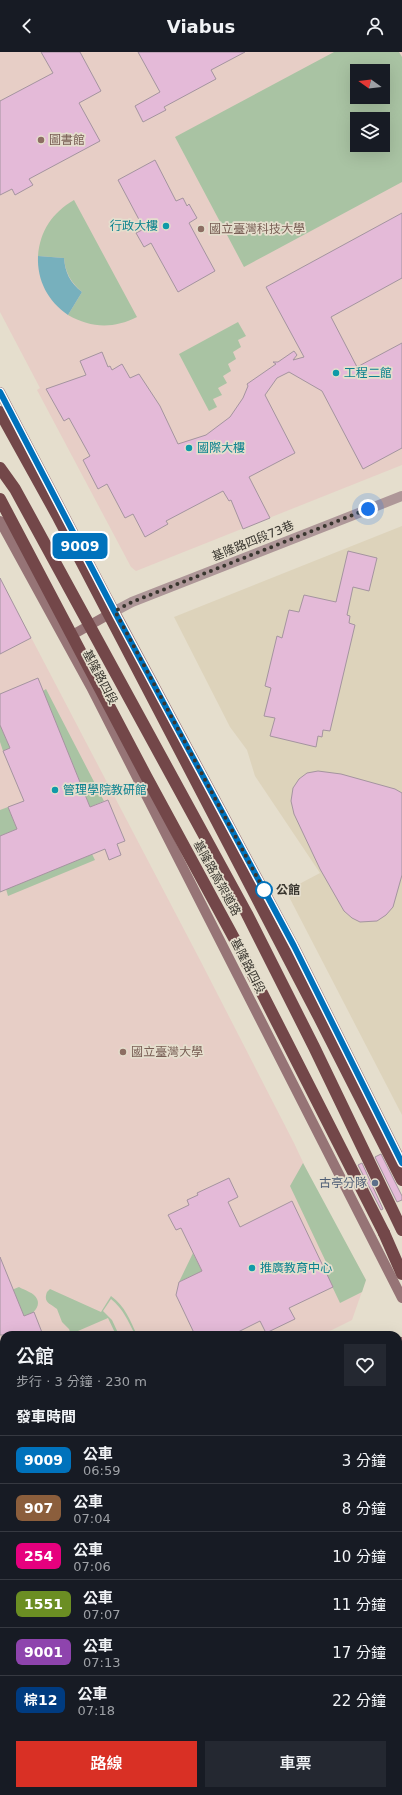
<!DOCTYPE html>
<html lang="zh-TW">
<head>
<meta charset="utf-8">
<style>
  body { margin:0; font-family:"DejaVu Sans","Noto Sans TC",sans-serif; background:#242831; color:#f1f3f6; height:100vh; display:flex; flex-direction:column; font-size:15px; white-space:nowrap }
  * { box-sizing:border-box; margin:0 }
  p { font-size:13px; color:#9ea1a6 }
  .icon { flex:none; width:22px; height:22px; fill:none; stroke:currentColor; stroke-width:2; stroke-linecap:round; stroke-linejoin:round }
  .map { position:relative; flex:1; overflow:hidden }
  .details { position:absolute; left:0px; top:1279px; width:402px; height:464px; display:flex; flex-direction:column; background:#171b24; border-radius:12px 12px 0 0; box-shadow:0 4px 16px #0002 }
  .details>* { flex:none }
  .badge { padding:0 8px; border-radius:6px; font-size:14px; line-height:26px }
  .needle { width:26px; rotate:285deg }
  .controls { position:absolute; left:350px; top:12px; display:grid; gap:8px }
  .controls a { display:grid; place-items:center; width:40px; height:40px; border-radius:0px; background:#171b24; box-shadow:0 4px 16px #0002; font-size:20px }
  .you { position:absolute; width:20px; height:20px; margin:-10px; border:3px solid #fff; border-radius:50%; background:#1a73e8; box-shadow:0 0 0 6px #1a73e833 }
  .map>.badge { position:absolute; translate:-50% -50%; box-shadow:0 0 0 2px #fff }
  h2 { padding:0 16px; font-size:15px; line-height:36px }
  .round { display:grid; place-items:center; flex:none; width:42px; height:42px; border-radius:0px; background:#242831 }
  .headline { display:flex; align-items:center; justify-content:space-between; height:68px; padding:0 16px }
  h1 { font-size:19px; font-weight:600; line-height:30px }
  .cta { display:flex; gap:8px; margin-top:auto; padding:8px 16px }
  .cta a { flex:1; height:46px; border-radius:0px; background:#d93025; color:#fff; font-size:16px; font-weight:600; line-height:46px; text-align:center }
  .cta a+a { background:#242831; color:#f1f3f6 }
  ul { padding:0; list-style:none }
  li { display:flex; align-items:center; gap:12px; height:48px; padding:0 16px; border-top:1px solid #363941 }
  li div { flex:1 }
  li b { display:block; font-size:15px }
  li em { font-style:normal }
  li .badge { min-width:44px; font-weight:700; text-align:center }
  header { display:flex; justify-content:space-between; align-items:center; height:52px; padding:0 16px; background:#171b24; font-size:18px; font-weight:600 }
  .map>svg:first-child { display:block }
  .built { fill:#ddd3bb }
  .education { fill:#e7cec6; fill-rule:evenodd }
  .green { fill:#a9c3a3; fill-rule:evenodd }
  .water { fill:#77b0bd }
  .building { fill:#e4bad8; stroke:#a4949f }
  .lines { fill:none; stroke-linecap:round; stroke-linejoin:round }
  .street { stroke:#ae9798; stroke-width:10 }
  .secondary { stroke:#967476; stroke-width:10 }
  .primary { stroke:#835c5e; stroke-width:10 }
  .highway { stroke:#734749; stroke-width:12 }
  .highway-bridge { stroke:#734749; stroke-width:12 }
  .line-casing { stroke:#fff; stroke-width:9 }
  .line { stroke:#0072bc; stroke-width:6 }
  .walk { stroke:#39362f; stroke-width:4; stroke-dasharray:0 7.2 }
  .education-dot { fill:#8d6e63; stroke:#e5decd; stroke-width:1.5 }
  .culture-dot { fill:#0f9aa8; stroke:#e5decd; stroke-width:1.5 }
  .stop-dot { fill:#fff; stroke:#0072bc; stroke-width:2 }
  .service-dot { fill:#5c6f8a; stroke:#e5decd; stroke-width:1.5 }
  .labels { text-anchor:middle; stroke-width:3.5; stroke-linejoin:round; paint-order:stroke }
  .education-label { font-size:12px; fill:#785e54; stroke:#e5decd; text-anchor:start }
  .culture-label { font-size:12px; fill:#0d838f; stroke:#e5decd; text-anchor:start }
  .street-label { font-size:12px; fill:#39362f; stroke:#e5decd }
  .stop-label { font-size:12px; font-weight:bold; fill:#39362f; stroke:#e5decd; text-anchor:start }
  .service-label { font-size:12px; fill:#4e5e75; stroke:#e5decd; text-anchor:end }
</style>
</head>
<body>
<header><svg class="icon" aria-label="back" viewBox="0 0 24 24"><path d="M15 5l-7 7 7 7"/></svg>Viabus<svg class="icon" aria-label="person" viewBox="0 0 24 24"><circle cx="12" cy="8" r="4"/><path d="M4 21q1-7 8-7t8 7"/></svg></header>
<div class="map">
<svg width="402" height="1743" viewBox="0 0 402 1743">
  <rect width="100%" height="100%" fill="#e5decd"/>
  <path class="built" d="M402,474V1063L286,839L320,821L255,724L247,698L230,675L174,565Z
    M402,1565V1631L398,1632V1566Z"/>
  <path class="education" d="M0,0H402V413L136,519L131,515L37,338L40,336L0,260ZM357,19H383V45H357ZM357,67H383V93H357Z
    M0,526L200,908L294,1091L316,1138L366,1228L352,1268L332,1278L309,1283H4V1353L0,1354Z"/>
  <path class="green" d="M334,0H399L402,5V130L244,215L175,85ZM357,19H383V45H357ZM357,67H383V93H357Z
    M74,148L137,265C113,277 91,276 68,263L82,240C71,231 65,220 64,206L38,204C40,179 52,161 74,148Z
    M238,270L246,284L238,288L241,295L233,300L236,307L228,312L231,319L223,324L227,331L218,336L222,343L213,347L217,355L209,359L179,302Z
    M46,637L104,749L90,755L43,639Z
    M0,673L10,696L3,699L0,690Z
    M8,755L17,777L0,784V758Z
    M92,802L95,808L8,844L6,837Z
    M303,1111L366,1228L362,1240L340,1251L322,1213L326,1210L290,1134Z
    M193,1201L202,1219L179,1230Z
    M19,1235C24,1238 35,1241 37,1247C41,1255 32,1264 24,1264C20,1264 15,1261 12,1260L4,1241Z
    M50,1237L101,1260L111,1244C125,1254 130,1268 137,1283H135C128,1268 123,1257 111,1247L103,1259L112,1268L119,1283H116L108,1266L71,1282L69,1277L62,1270L57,1257C50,1251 43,1251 47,1240Z
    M185,1739H353V1743H183Z"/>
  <path class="water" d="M38,204L64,206C65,220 70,231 82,240L68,263C48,249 37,229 38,204Z"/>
  <path class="building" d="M41,0H80L101,39L79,51L100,89L29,127L33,133L15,143L12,137L0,143V49L53,21Z
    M138,0H245L211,18L216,27L164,55L166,58L143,70L135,54L160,40Z
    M155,108L176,149L183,146L187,154L189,152L197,166L189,171L215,219L178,240L151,191L144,195L136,181L144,177L118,128Z
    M402,161V226L331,265L357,315L402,291V396L363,417L322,339L289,320L277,326L265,343L295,401L249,425L270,466L243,477L231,448L229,449L223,439L166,469L168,472L145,485L133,462L125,466L107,432L98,437L83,408L90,404L69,366L64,369L46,337L86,323L80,309L102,300L108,315L110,314L112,318L122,312L130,326L139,322L160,354L178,392L206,383L230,365L243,346L248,334L247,332L276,312L273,310H278L294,299L297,303L293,308L304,305L266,235Z
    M348,499L377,506L369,539L353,535L347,563L350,564L349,571L355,573L330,679L323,678L322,685L318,684L316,695L270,684L275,666L264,664L271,636L265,634L277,584L282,586L289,558L299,560L304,543L336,550Z
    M0,526L31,586L0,602Z
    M38,626L90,755L108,748L125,789L117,792L121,803L109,808L105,797L0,840V784L17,777L8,755L24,749L3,699L10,696L0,673V642Z
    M318,719L341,722L395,737L402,741V823L393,855L386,863L377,869L360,870L352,866L344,859L320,817L294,762L291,749L293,736L299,727L307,721Z
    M381,1102L402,1144V1148L397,1150L375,1105Z
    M362,1111L383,1157L381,1158L358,1113Z
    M229,1126L238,1145L228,1150L240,1175L292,1149L333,1235L289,1256L295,1267L266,1281L260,1269L232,1283H195L176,1243L179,1230L202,1219L181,1176L176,1178L168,1163L189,1153L187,1148L198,1143L197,1141Z
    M0,1205L24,1264L34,1260L43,1283H0Z"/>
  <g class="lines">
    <path class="street" d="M115,559L132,550L402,444
      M398,1690L402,1696"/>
    <path class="secondary" d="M0,340L107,545L294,894L402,1111
      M0,469L91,635L402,1246
      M65,587L115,559
      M398,1548L402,1547
      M0,1654L4,1653"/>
    <path class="primary" d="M398,1290H402
      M398,1315L402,1314
      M398,1323L402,1322
      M398,1344H402
      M0,1377L4,1376
      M0,1399L4,1398
      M0,1407L4,1406
      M0,1427L4,1426"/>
    <path class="highway" d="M0,416L15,437L247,862L314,995L402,1178
      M384,1181L402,1222"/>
    <path class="highway-bridge" d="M0,360L57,463L319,965L402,1128
      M0,447L146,724L235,888L384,1181"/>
  </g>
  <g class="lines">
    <defs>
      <path id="line" d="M0,340L118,566L294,894L402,1111"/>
    </defs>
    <use href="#line" class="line-casing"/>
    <use href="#line" class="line"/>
    <path class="walk" d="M264,838L265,840L115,559L132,550L368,457"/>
  </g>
  <g class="education-dot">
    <circle cx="41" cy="88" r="4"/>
    <circle cx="201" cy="177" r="4"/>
    <circle cx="123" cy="1000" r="4"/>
  </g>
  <g class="culture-dot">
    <circle cx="166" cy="174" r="4"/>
    <circle cx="336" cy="321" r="4"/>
    <circle cx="189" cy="396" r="4"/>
    <circle cx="55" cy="738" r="4"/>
    <circle cx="252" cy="1216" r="4"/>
  </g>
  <circle class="stop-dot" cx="264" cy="838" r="8"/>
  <circle class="service-dot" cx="375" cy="1131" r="4"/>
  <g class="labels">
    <g class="education-label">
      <text x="49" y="92">圖書館</text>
      <text x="209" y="181">國立臺灣科技大學</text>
      <text x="131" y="1004">國立臺灣大學</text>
    </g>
    <g class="culture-label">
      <text x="158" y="178" text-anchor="end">行政大樓</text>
      <text x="344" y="325">工程二館</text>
      <text x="197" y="400">國際大樓</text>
      <text x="63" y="742">管理學院教研館</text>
      <text x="260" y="1220">推廣教育中心</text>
    </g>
    <g class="street-label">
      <text transform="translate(253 489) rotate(-22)" y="4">基隆路四段73巷</text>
      <text transform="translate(100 625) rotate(62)" y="4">基隆路四段</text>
      <text transform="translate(217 826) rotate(61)" y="4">基隆路高架道路</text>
      <text transform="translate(248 914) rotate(63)" y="4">基隆路四段</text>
    </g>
    <g class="stop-label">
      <text x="276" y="842">公館</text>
    </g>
    <g class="service-label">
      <text x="367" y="1135">古亭分隊</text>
    </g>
  </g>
</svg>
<div class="controls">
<a><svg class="needle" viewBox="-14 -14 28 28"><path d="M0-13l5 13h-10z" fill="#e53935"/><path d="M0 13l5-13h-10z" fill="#9ea1a6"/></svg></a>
<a><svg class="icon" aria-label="layers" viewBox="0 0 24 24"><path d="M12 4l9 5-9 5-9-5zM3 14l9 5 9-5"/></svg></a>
</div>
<div class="you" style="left:368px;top:457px"></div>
<b class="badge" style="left:80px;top:494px;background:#0072bc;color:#fff">9009</b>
<section class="details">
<div class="headline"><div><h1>公館</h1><p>步行 · 3 分鐘 · 230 m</p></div><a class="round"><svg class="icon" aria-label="heart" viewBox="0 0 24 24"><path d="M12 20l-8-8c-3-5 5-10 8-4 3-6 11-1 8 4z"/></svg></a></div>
<h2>發車時間</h2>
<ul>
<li><span class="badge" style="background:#0072bc;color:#fff">9009</span><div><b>公車</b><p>06:59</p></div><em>3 分鐘</em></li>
<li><span class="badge" style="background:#8b5e3c;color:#fff">907</span><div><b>公車</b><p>07:04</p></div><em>8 分鐘</em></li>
<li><span class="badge" style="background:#e6007e;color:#fff">254</span><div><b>公車</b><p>07:06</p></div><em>10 分鐘</em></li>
<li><span class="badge" style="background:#6b8e23;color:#fff">1551</span><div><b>公車</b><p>07:07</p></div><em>11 分鐘</em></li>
<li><span class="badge" style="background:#8e44ad;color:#fff">9001</span><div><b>公車</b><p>07:13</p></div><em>17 分鐘</em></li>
<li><span class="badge" style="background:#003b80;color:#fff">棕12</span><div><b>公車</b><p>07:18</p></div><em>22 分鐘</em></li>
</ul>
<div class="cta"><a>路線</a><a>車票</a></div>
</section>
</div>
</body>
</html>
